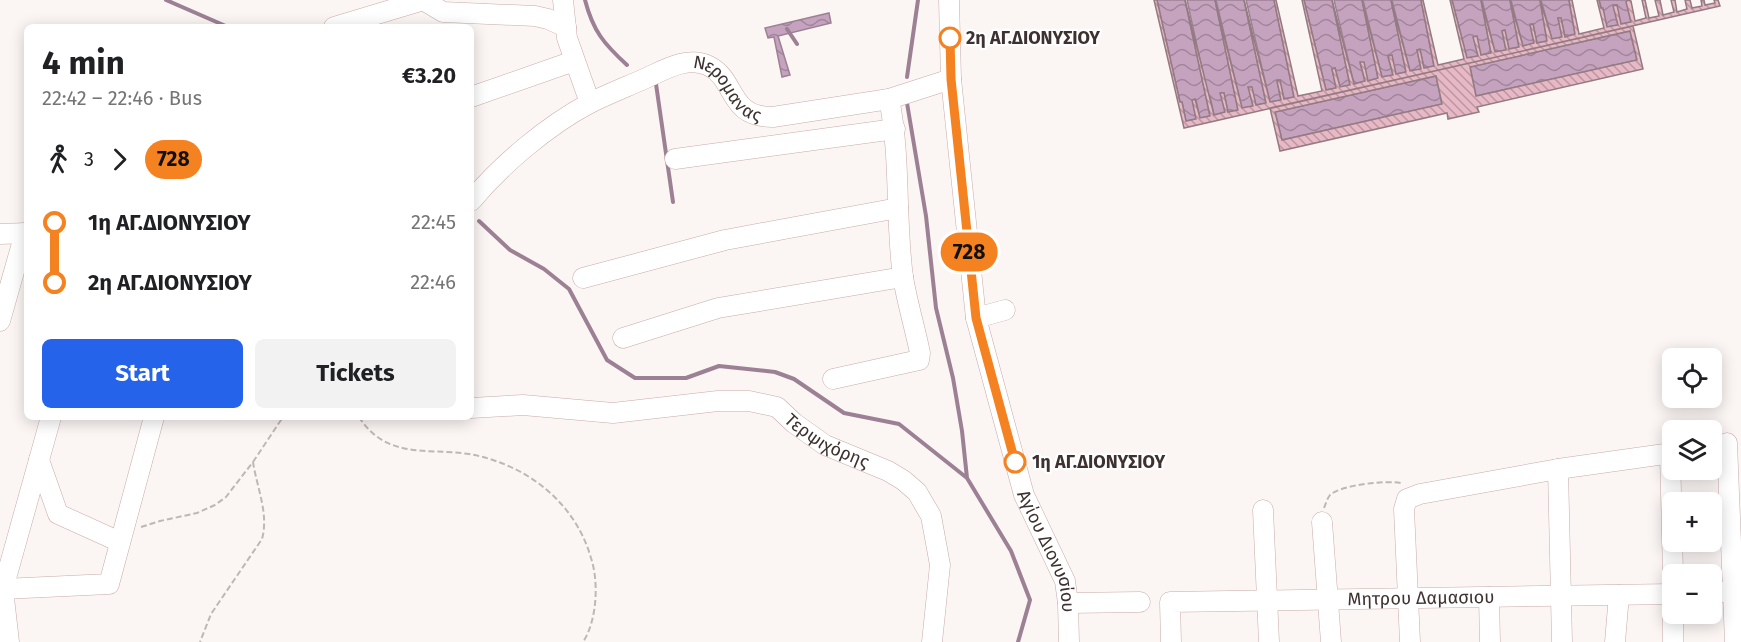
<!DOCTYPE html>
<html lang="en">
<head>
<meta charset="utf-8">
<style>
  body { margin:0; font-family:"Fira Sans",sans-serif; background:#f2f2f2; color:#202124; height:100vh; display:flex; flex-direction:column; font-size:22px; white-space:nowrap }
  * { box-sizing:border-box; margin:0 }
  p { font-size:20px; color:#757577 }
  .icon { flex:none; width:33px; height:33px; fill:none; stroke:currentColor; stroke-width:2; stroke-linecap:round; stroke-linejoin:round }
  .map { position:relative; flex:1; overflow:hidden }
  .panel { position:absolute; left:24px; top:24px; width:450px; height:396px; display:flex; flex-direction:column; background:#fff; border-radius:9px; box-shadow:0 3px 15px #0003 }
  .panel>* { flex:none }
  .badge { padding:0 12px; border-radius:20px; font-size:21px; line-height:39px }
  .buttons { position:absolute; left:1662px; top:348px; display:grid; gap:12px }
  .buttons a { display:grid; place-items:center; width:60px; height:60px; border-radius:9px; background:#fff; box-shadow:0 3px 15px #0003; font-size:30px }
  .map>.badge { position:absolute; translate:-50% -50%; box-shadow:0 0 0 3px #fff }
  .legs { display:flex; align-items:center; gap:9px; height:66px; padding:0 18px; font-size:20px }
  .legs p { margin-inline-start:auto }
  .overview { display:flex; align-items:center; justify-content:space-between; height:102px; padding:0 18px }
  h1 { font-size:33px; font-weight:700; line-height:45px }
  .primary-button { display:flex; gap:12px; margin-top:auto; padding:12px 18px }
  .primary-button a { flex:1; height:69px; border-radius:9px; background:#2563eb; color:#fff; font-size:24px; font-weight:700; line-height:69px; text-align:center }
  .primary-button a+a { background:#f2f2f2; color:#202124 }
  ul { padding:0 18px; list-style:none }
  li { display:flex; align-items:center; gap:21px; height:60px; font-size:22px }
  li i { display:grid; place-items:center; width:9px; height:100%; margin:0 8px; background:currentColor }
  li i::after { content:''; width:15px; height:15px; margin:-8px; border:4px solid; border-radius:50%; background:#fff }
  li p { margin-inline-start:auto }
  li:first-child i { background:linear-gradient(#0000 50%,currentColor 0) }
  li:last-child i { background:linear-gradient(currentColor 50%,#0000 0) }
  .map>svg:first-child { display:block }
  .water { fill:url(#water-waves); stroke:#9c8194; stroke-width:1.5 }
  .lines { fill:none; stroke-linecap:round; stroke-linejoin:round }
  .stream { stroke:#9c8194; stroke-width:4 }
  .building { fill:url(#building-back-hatch); stroke:#947b82; stroke-width:1.5; fill-rule:evenodd }
  .minor-casing { stroke:#c8aca8; stroke-width:21 }
  .path { stroke:#bfb7b6; stroke-width:2; stroke-dasharray:6 3; stroke-linecap:butt }
  .minor { stroke:#fff; stroke-width:20 }
  .line-1-casing { stroke:#fff; stroke-width:14 }
  .line-1 { stroke:#f58220; stroke-width:9 }
  .stop-1-dot { fill:#fff; stroke:#f58220; stroke-width:3 }
  .labels { text-anchor:middle; stroke-width:4.5; stroke-linejoin:round; paint-order:stroke }
  .stop-label { font-size:18px; font-weight:bold; fill:#3e3231; stroke:#fff; text-anchor:start }
  .street-label { font-size:18px; fill:#3e3231; stroke:#fff }
</style>
</head>
<body>
<div class="map">
<svg width="1741" height="642" viewBox="0 0 1741 642">
  <defs>
    <pattern id="water-waves" width="16" height="10" patternUnits="userSpaceOnUse" patternTransform="scale(1.5)"><rect width="16" height="10" fill="#c5a3bf"/><path d="M0 5q4-4 8 0t8 0" fill="none" stroke="#a1859c"/></pattern>
    <pattern id="building-back-hatch" width="6" height="6" patternUnits="userSpaceOnUse" patternTransform="scale(1.5)"><rect width="6" height="6" fill="#e7b8c5"/><path d="M-1 5l2 2M0 0l6 6M5-1l2 2" fill="none" stroke="#bd96a1"/></pattern>
  </defs>
  <rect width="100%" height="100%" fill="#fbf5f4"/>
  <path class="water" d="M1157,0H1185L1210,116L1200,118L1196,100H1193L1196,119L1186,121L1182,102H1180Z
    M1187,0H1215L1238,110L1228,112L1224,93H1221L1225,112L1214,115L1210,96H1208Z
    M1216,0H1244L1266,103L1256,105L1251,87L1249,88L1253,106L1242,108Z
    M1246,0H1274L1294,97L1284,99L1279,80L1277,81L1281,100L1270,102Z
    M1304,0H1332L1350,85L1340,87L1335,68L1332,69L1336,88L1326,90Z
    M1334,0H1362L1378,78L1368,81L1360,63L1365,81L1354,84Z
    M1363,0H1391L1406,72L1396,74L1388,57L1393,75L1382,77Z
    M1392,0H1421L1434,66L1424,68L1420,50H1417L1421,69L1410,71Z
    M1452,0H1481L1491,53L1481,55L1474,38L1478,56L1467,58Z
    M1482,0H1510L1519,47L1509,49L1504,30L1502,31L1506,50L1495,52Z
    M1511,0H1540L1547,41L1537,43L1533,24H1530L1534,43L1523,46Z
    M1541,0H1569L1575,34L1565,37L1561,18H1558L1562,37L1552,39Z
    M1599,0H1628L1627,3L1631,22L1621,24L1616,5L1614,6L1618,25L1607,27Z
    M829,13L831,23L778,36L790,75L782,77L774,37L768,38L765,28Z
    M1630,31L1637,60L1476,96L1470,67Z
    M1436,76L1442,104L1282,140L1275,112Z"/>
  <g class="lines">
    <path class="stream" d="M166,0L228,27
      M585,0C593,31 604,44 627,65
      M787,29L797,44
      M907,77L918,0
      M656,84L673,202
      M907,103L926,216L936,308L953,378L962,431L967,478L1011,551L1030,600L1018,642
      M479,221L510,250L544,269L569,289L607,360L635,378H686L719,366L775,372L794,379L844,413L899,424L967,478"/>
  </g>
  <path class="building" d="M1154,0H1157L1180,102H1182L1186,121L1196,119L1192,100L1195,99L1200,118L1210,116L1185,0L1214,115L1225,112L1220,93H1224L1228,112L1238,110L1215,0L1242,108L1253,106L1248,87H1252L1256,105L1266,103L1244,0L1270,102L1281,100L1277,81L1280,80L1284,99L1294,97L1274,0H1276L1298,96L1322,91L1302,0H1304L1326,90L1336,88L1332,69L1335,68L1340,87L1350,85L1332,0L1354,84L1365,81L1360,62H1364L1368,81L1378,78L1362,0L1382,77L1393,75L1388,56L1392,55L1396,74L1406,72L1391,0L1410,71L1421,69L1417,50L1420,49L1424,68L1434,66L1421,0H1423L1438,65L1464,59L1450,0H1452L1467,58L1478,56L1473,37L1477,36L1481,55L1491,53L1481,0L1495,52L1506,50L1502,31L1505,30L1509,49L1519,47L1510,0L1523,46L1534,43L1530,25L1533,24L1537,43L1547,41L1540,0L1552,39L1562,37L1558,18H1561L1565,37L1575,34L1569,0H1572L1579,34L1604,28L1597,0H1599L1601,8H1603L1607,27L1618,25L1613,6L1617,5L1621,24L1631,22L1626,2L1628,0L1631,1L1635,21L1646,18L1642,0H1645L1649,18L1659,16L1655,0H1660L1663,15L1674,12L1671,0H1675L1677,12L1687,9L1685,0H1690L1692,8L1702,6L1701,0H1704L1705,5L1715,3L1714,0H1718L1720,6L1184,128Z
    M1633,26L1643,69L1477,107L1479,112L1448,119L1447,113L1280,151L1270,108ZM1630,31L1637,60L1476,96L1470,67ZM1436,76L1442,104L1282,140L1275,112Z"/>
  <g class="lines">
    <defs>
      <g id="minor">
        <path d="M423,0L443,12L535,16L548,19L566,27"/>
        <path d="M563,0L567,38L590,103"/>
        <path id="s1" d="M949,0L951,79L976,318L1024,495L1065,581L1068,603L1069,642"/>
        <path d="M334,27L424,0"/>
        <path d="M471,97L574,61"/>
        <path d="M675,159L895,129"/>
        <path id="s2" d="M471,201C502,164 547,126 590,103C608,94 626,87 644,79C664,70 688,55 709,66C737,80 727,117 773,117L889,99L951,79"/>
        <path d="M0,234L27,233"/>
        <path d="M583,278L725,240L898,208"/>
        <path d="M976,318L1005,310"/>
        <path d="M0,321L25,233"/>
        <path d="M623,338L718,308L903,277"/>
        <path d="M833,379L919,360L920,353C915,328 907,302 903,277C895,218 901,157 889,99"/>
        <path id="s3" d="M471,408L523,405L613,413L718,401H749L777,407L794,423L825,445L888,471L903,480L917,492L931,516L940,565L932,642"/>
        <path d="M1727,443L1735,642"/>
        <path d="M1670,453L1673,574"/>
        <path d="M39,460L58,514L120,542"/>
        <path d="M1558,469L1562,642"/>
        <path d="M1263,510L1269,642"/>
        <path d="M1322,522L1331,642"/>
        <path d="M3,589L109,584L154,417"/>
        <path d="M1712,592H1733"/>
        <path d="M1489,597L1490,642"/>
        <path d="M1068,603L1140,602"/>
        <path d="M9,642L3,589L51,417"/>
        <path id="s4" d="M1171,642L1170,602L1672,594"/>
        <path d="M1410,642L1404,509L1407,499L1420,494L1558,469L1672,453"/>
        <path d="M1615,642L1619,595"/>
        <path d="M1673,642V614"/>
      </g>
    </defs>
    <use href="#minor" class="minor-casing"/>
    <path class="path" d="M359,417C386,459 426,448 469,454C526,464 575,502 591,558C599,582 597,621 583,642
      M253,462L283,417
      M1324,508C1326,503 1327,499 1330,495C1341,485 1386,480 1401,483
      M141,527L160,521L197,513L215,505L226,497L253,462C257,488 269,514 262,539L211,614L200,642"/>
    <use href="#minor" class="minor"/>
  </g>
  <g class="lines">
    <defs>
      <path id="line-1" d="M950,38L951,79L976,318L1015,462"/>
    </defs>
    <use href="#line-1" class="line-1-casing"/>
    <use href="#line-1" class="line-1"/>
  </g>
  <g class="stop-1-dot">
    <circle cx="950" cy="38" r="10"/>
    <circle cx="1015" cy="462" r="10"/>
  </g>
  <g class="labels">
    <g class="stop-label">
      <text x="966" y="44">2η ΑΓ.ΔΙΟΝΥΣΙΟΥ</text>
      <text x="1032" y="468">1η ΑΓ.ΔΙΟΝΥΣΙΟΥ</text>
    </g>
    <g class="street-label">
      <text dy="6" stroke="none"><textPath href="#s2" startOffset="312">Νερομανας</textPath></text>
      <text dy="6" stroke="none"><textPath href="#s3" startOffset="369">Τερψιχόρης</textPath></text>
      <text dy="6" stroke="none"><textPath href="#s1" startOffset="564">Αγίου Διονυσίου</textPath></text>
      <text dy="6" stroke="none"><textPath href="#s4" startOffset="291">Μητρου Δαμασιου</textPath></text>
    </g>
  </g>
</svg>
<div class="buttons">
<a><svg class="icon" aria-label="locate" viewBox="0 0 24 24"><circle cx="12" cy="12" r="6"/><path d="M12 2v4M12 18v4M2 12h4M18 12h4"/></svg></a>
<a><svg class="icon" aria-label="layers" viewBox="0 0 24 24"><path d="M12 4l9 5-9 5-9-5zM3 14l9 5 9-5"/></svg></a>
<a>+</a>
<a>−</a>
</div>
<b class="badge" style="left:969px;top:252px;background:#f58220;color:#111">728</b>
<section class="panel">
<div class="overview"><div><h1>4 min</h1><p>22:42 – 22:46 · Bus</p></div><b>€3.20</b></div>
<div class="legs"><svg class="icon" aria-label="walk" viewBox="0 0 24 24"><circle cx="13" cy="4" r="2"/><path d="M13 8l-2 6 4 7M11 14l-3 7M7 12l3-4h3l4 4"/></svg>3<svg class="icon" aria-label="forward" viewBox="0 0 24 24"><path d="M9 5l7 7-7 7"/></svg><b class="badge" style="background:#f58220;color:#111">728</b></div>
<ul>
<li><i style="color:#f58220"></i><b>1η ΑΓ.ΔΙΟΝΥΣΙΟΥ</b><p>22:45</p></li>
<li><i style="color:#f58220"></i><b>2η ΑΓ.ΔΙΟΝΥΣΙΟΥ</b><p>22:46</p></li>
</ul>
<div class="primary-button"><a>Start</a><a>Tickets</a></div>
</section>
</div>
</body>
</html>
